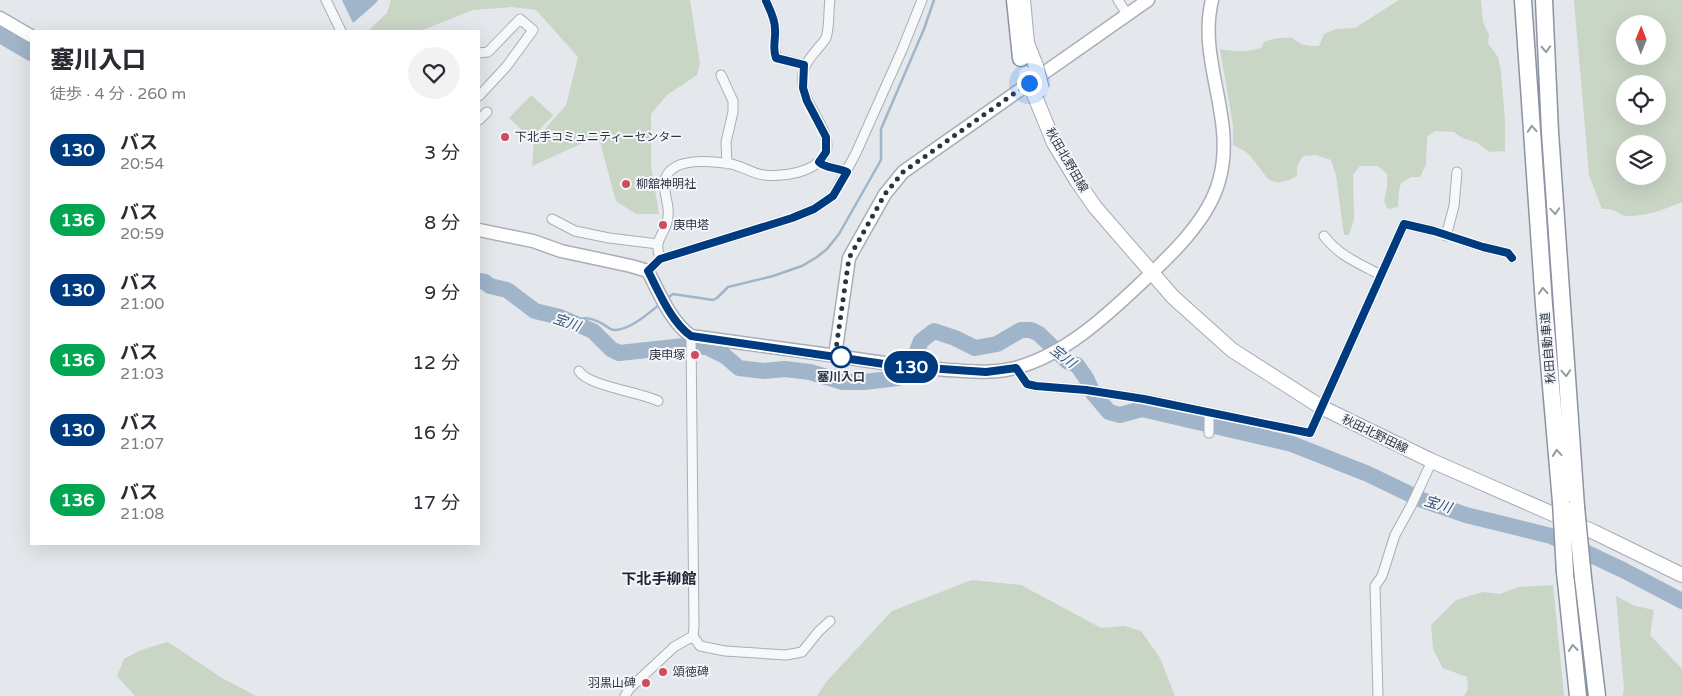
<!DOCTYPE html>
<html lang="ja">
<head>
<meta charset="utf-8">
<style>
  body { margin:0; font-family:"Varela Round","Noto Sans JP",sans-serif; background:#f2f2f3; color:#2b2b33; height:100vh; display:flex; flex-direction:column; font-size:19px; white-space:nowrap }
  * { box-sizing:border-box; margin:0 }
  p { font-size:16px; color:#7c7c81 }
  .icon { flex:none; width:28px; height:28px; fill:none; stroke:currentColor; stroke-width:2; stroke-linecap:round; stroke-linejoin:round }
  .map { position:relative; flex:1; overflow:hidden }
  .sheet { position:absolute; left:30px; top:30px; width:450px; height:515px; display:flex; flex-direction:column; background:#fff; border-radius:0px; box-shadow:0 5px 20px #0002 }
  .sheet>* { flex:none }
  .badge { padding:0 10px; border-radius:16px; font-size:18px; line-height:32px }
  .needle { width:32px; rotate:1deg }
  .tools { position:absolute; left:1616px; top:15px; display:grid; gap:10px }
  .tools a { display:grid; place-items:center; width:50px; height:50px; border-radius:50%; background:#fff; box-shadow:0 5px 20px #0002; font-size:25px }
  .you { position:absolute; width:25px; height:25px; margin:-12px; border:4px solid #fff; border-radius:50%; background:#1a73e8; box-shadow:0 0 0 8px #1a73e833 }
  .map>.badge { position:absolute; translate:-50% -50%; box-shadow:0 0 0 2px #fff }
  .round { display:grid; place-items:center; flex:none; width:52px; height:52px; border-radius:26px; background:#f2f2f3 }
  .summary { display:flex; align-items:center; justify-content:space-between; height:85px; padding:0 20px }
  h1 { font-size:24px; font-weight:800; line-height:38px }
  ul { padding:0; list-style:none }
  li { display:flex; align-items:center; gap:15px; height:70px; padding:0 20px }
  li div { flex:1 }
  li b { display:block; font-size:19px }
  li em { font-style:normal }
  li .badge { min-width:55px; font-weight:700; text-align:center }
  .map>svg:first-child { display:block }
  .green { fill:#c9d5c5; fill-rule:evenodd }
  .water { fill:#a0b4ca }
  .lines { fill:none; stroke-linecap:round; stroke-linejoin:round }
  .stream { stroke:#a0b4ca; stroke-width:2.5 }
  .river { stroke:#a0b4ca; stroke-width:16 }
  .street-casing { stroke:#a9aeb6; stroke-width:11 }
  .secondary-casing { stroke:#a9aeb6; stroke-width:15 }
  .primary-casing { stroke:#a3abb7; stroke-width:16 }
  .highway-casing { stroke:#8b94a2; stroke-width:19 }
  .street { stroke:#f7f8fa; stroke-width:9 }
  .secondary { stroke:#fff; stroke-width:12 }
  .primary { stroke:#fff; stroke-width:14 }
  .highway { stroke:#fff; stroke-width:16 }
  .primary-bridge-casing { stroke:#a3abb7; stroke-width:16; stroke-linecap:butt }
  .highway-bridge-casing { stroke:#8b94a2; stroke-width:19; stroke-linecap:butt }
  .primary-bridge { stroke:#fff; stroke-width:14 }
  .highway-bridge { stroke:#fff; stroke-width:16 }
  .oneway { stroke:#969aa2 }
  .line-casing { stroke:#fff; stroke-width:11 }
  .line { stroke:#003b80; stroke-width:8 }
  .walk { stroke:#2c3444; stroke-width:5; stroke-dasharray:0 9 }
  .poi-dot { fill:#cd4d5e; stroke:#f4f6f9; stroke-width:2 }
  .stop-dot { fill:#fff; stroke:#003b80; stroke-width:2.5 }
  .labels { text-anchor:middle; stroke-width:4; stroke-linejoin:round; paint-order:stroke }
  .poi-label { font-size:12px; fill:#2c3444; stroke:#f4f6f9; text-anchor:start }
  .street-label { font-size:12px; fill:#2c3444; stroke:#f4f6f9 }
  .stop-label { font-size:12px; font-weight:bold; fill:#2c3444; stroke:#f4f6f9 }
  .water-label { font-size:14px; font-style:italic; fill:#365277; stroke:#f4f6f9 }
  .quarter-label { font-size:15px; font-weight:bold; fill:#1e2535; stroke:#f4f6f9 }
</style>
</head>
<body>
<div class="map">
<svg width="1682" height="696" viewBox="0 0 1682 696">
  <rect width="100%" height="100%" fill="#e4e7eb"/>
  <path class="green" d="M391,0H690L700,63L697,75L667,95L651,114V167L659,214H636L616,201L600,142L587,141L532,166L534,142L566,105L578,57L536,10L512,7L473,10L420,31H368L387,13Z
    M1399,0H1481L1483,22L1489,35L1488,43L1498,57L1501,72L1505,120V151L1490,152L1476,142L1462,138L1454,132L1435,131L1427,137L1426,164L1420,177H1411L1401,183L1399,191L1398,207L1388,209L1384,202L1387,187V174L1378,166H1360L1353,175L1354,219L1349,235H1344L1336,175L1331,160L1316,155L1303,156L1297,166V176C1267,192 1268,175 1250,156C1246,151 1239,148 1233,145V125L1220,49C1235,52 1246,52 1261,48L1264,42C1274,38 1282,37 1293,38C1301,46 1307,46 1319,46L1324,34L1336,29L1355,28Z
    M1574,0H1682V202C1665,209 1647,216 1628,216C1618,216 1617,207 1602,209L1589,175ZM1625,24H1658V56H1625ZM1625,84H1658V116H1625ZM1625,144H1658V176H1625Z
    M531,95L553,115L531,139L509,118Z
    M972,580L1021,585L1101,628L1124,626L1141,631L1160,658L1175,696H817L827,681L892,611Z
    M1553,585L1564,696H1464L1468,689L1467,677L1443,668L1433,649L1431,625L1456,600L1483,592L1500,594L1519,587Z
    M1616,596L1635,606L1654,610L1650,635L1682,669V696H1623L1624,688Z
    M168,642L222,678L256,696H135L117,676L124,659L141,650Z"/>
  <path class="water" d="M342,0H378L376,3L353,23Z"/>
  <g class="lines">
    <path class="stream" d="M666,299L673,294L713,300L717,298L728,287L773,276L802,266L817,257L827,249L839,234L881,160V129L924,29L934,0
      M571,322C582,317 590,317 601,323C606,325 609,330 615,330C630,330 649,313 660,304"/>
    <path class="river" d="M0,35L31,53
      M479,281L485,282L490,286L507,290L535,311L560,317L593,331L611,349L619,353L684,346L707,347L725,356L739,368L764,371L785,369L810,372L843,382H864L898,378L915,356L921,341L934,331L955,338L975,348L997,344L1021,330H1031L1039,334L1068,362L1077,365L1086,378L1093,393L1109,412L1120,415L1142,409L1292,444L1368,474L1422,500L1466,515L1551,536L1623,570L1682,601"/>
    <defs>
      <path id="street" d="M326,0L341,31
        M1118,0L1127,14
        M766,1C770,10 775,19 775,29C776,39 772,48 777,58L804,65
        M479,53L488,52L520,19L533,30L506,67L479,96
        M721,75L733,101V112L726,142L727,164
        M479,120L487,112
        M819,162C824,168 839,168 847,171
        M552,219L575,231L609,238L658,244
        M1324,236C1339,256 1360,264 1381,275
        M1446,236L1454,206L1457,172
        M660,259L792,218L814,209L833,196L856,153L902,50L922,0
        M648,271L660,259C659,255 657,248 658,244C660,234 668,227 668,216C670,202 660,188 667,175C677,157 714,161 731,164C742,166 753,174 764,175C783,177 815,173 825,154C835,135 805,106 803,87C801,66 807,62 819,47C822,44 824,41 826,38C830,26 828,12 830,0
        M691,336L694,627L693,636L700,646L725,651L786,655L802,652L819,631L830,621
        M1016,368L1027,384L1036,386L1086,390L1145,399L1310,433L1404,224L1434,231L1483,247L1508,253L1512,258
        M579,371C588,386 640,392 658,401
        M1209,433V413
        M625,696L629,689L674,647L693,636
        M1378,696L1375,586L1382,576L1395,535L1412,504L1432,461"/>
      <path id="secondary" d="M0,18L31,36
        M479,230L533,241L561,251L631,266L648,271C659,293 671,322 691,336C740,343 789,349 837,356C874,362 911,367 948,370C971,371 993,374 1015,368C1064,355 1104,318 1140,284C1169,257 1208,221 1219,181C1237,119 1197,61 1212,0
        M835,356L849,258L885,194L903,172L1148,0"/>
      <path id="primary" d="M1023,0L1027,43L1036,66
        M1034,94L1054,143L1077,181L1095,207L1173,297L1232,350L1321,407L1432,461L1594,532L1682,575"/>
      <path id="highway" d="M1015,0L1021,58
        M1523,0L1544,305L1561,502
        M1544,0L1550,132L1576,507
        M1565,572L1578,696
        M1583,578L1597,696"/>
    </defs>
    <use href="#street" class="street-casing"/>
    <use href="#secondary" class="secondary-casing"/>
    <use href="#primary" class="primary-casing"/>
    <use href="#highway" class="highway-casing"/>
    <use href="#street" class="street"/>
    <use href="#secondary" class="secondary"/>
    <use href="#primary" class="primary"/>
    <use href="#highway" class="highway"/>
    <defs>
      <path id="primary-bridge" d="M1036,66L1042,89
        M1026,74L1034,94"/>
      <path id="highway-bridge" d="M1561,502L1565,572
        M1576,507L1583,578"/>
    </defs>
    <use href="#primary-bridge" class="primary-bridge-casing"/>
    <use href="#highway-bridge" class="highway-bridge-casing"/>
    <use href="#primary-bridge" class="primary-bridge"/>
    <use href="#highway-bridge" class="highway-bridge"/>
  </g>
  <defs><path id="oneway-chevron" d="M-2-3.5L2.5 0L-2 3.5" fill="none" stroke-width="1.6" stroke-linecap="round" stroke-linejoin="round" transform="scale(1.25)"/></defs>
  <g class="oneway">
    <use href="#oneway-chevron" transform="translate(1546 49) rotate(87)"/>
    <use href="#oneway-chevron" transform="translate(1532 129) rotate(-94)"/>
    <use href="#oneway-chevron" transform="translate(1555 211) rotate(86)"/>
    <use href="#oneway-chevron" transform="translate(1543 291) rotate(-94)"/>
    <use href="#oneway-chevron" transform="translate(1566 373) rotate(86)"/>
    <use href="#oneway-chevron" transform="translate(1557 453) rotate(-95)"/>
    <use href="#oneway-chevron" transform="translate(1573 648) rotate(-96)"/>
  </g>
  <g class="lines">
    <defs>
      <path id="line" d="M766,1C770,10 775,19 775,29C776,39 772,48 776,58L804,65L803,88L807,101L826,137V152L819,162C824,168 839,168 847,172L833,196L814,209L792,218L660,259L648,271C659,292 671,322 691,336L898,366L986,372L1016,368L1027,384L1036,386L1086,390L1144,399L1310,433L1404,224L1434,231L1483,247L1508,253L1512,258"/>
    </defs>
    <use href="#line" class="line-casing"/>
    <use href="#line" class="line"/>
    <path class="walk" d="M841,357L835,356L849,258L885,194L903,172L1029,83"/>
  </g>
  <g class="poi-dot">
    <circle cx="505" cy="137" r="5"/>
    <circle cx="626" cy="184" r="5"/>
    <circle cx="663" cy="225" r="5"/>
    <circle cx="695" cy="355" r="5"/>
    <circle cx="663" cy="672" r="5"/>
    <circle cx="646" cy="683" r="5"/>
  </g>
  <circle class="stop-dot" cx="841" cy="357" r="10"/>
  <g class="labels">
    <g class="poi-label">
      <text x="515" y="141">下北手コミュニティーセンター</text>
      <text x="636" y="188">柳舘神明社</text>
      <text x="673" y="229">庚申塔</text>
      <text x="685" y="359" text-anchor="end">庚申塚</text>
      <text x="673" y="676">頌徳碑</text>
      <text x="636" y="687" text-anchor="end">羽黒山碑</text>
    </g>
    <g class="street-label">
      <text transform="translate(1067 160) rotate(60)" y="4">秋田北野田線</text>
      <text transform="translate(1548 348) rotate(-95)" y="4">秋田自動車道</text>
      <text transform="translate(1375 434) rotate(26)" y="4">秋田北野田線</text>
    </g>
    <g class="stop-label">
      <text x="841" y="381">塞川入口</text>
    </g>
    <g class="water-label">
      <text transform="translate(567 322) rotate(19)" y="5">宝川</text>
      <text transform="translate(1063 356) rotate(38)" y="5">宝川</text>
      <text transform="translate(1438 504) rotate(17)" y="5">宝川</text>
    </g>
    <g class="quarter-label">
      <text x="659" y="584">下北手柳館</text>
    </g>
  </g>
</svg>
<div class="tools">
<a><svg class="needle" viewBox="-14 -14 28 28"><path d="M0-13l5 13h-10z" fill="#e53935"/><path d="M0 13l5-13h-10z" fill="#7c7c81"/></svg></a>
<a><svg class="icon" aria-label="locate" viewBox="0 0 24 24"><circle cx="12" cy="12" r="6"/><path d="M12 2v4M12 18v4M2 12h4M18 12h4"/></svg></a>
<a><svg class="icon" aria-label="layers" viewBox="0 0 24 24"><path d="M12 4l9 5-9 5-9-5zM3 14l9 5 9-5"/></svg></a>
</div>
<div class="you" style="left:1029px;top:83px"></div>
<b class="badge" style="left:911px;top:367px;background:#003b80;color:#fff">130</b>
<section class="sheet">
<div class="summary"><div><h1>塞川入口</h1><p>徒歩 · 4 分 · 260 m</p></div><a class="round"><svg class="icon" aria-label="heart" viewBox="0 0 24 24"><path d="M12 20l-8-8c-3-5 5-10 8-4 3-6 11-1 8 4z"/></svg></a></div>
<ul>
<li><span class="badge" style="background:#003b80;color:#fff">130</span><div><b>バス</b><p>20:54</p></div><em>3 分</em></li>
<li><span class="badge" style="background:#00a651;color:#fff">136</span><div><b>バス</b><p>20:59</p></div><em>8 分</em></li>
<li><span class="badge" style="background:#003b80;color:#fff">130</span><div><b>バス</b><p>21:00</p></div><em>9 分</em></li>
<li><span class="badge" style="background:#00a651;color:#fff">136</span><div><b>バス</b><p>21:03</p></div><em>12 分</em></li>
<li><span class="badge" style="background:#003b80;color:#fff">130</span><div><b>バス</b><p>21:07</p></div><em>16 分</em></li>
<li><span class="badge" style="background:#00a651;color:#fff">136</span><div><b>バス</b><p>21:08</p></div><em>17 分</em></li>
</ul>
</section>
</div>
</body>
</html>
